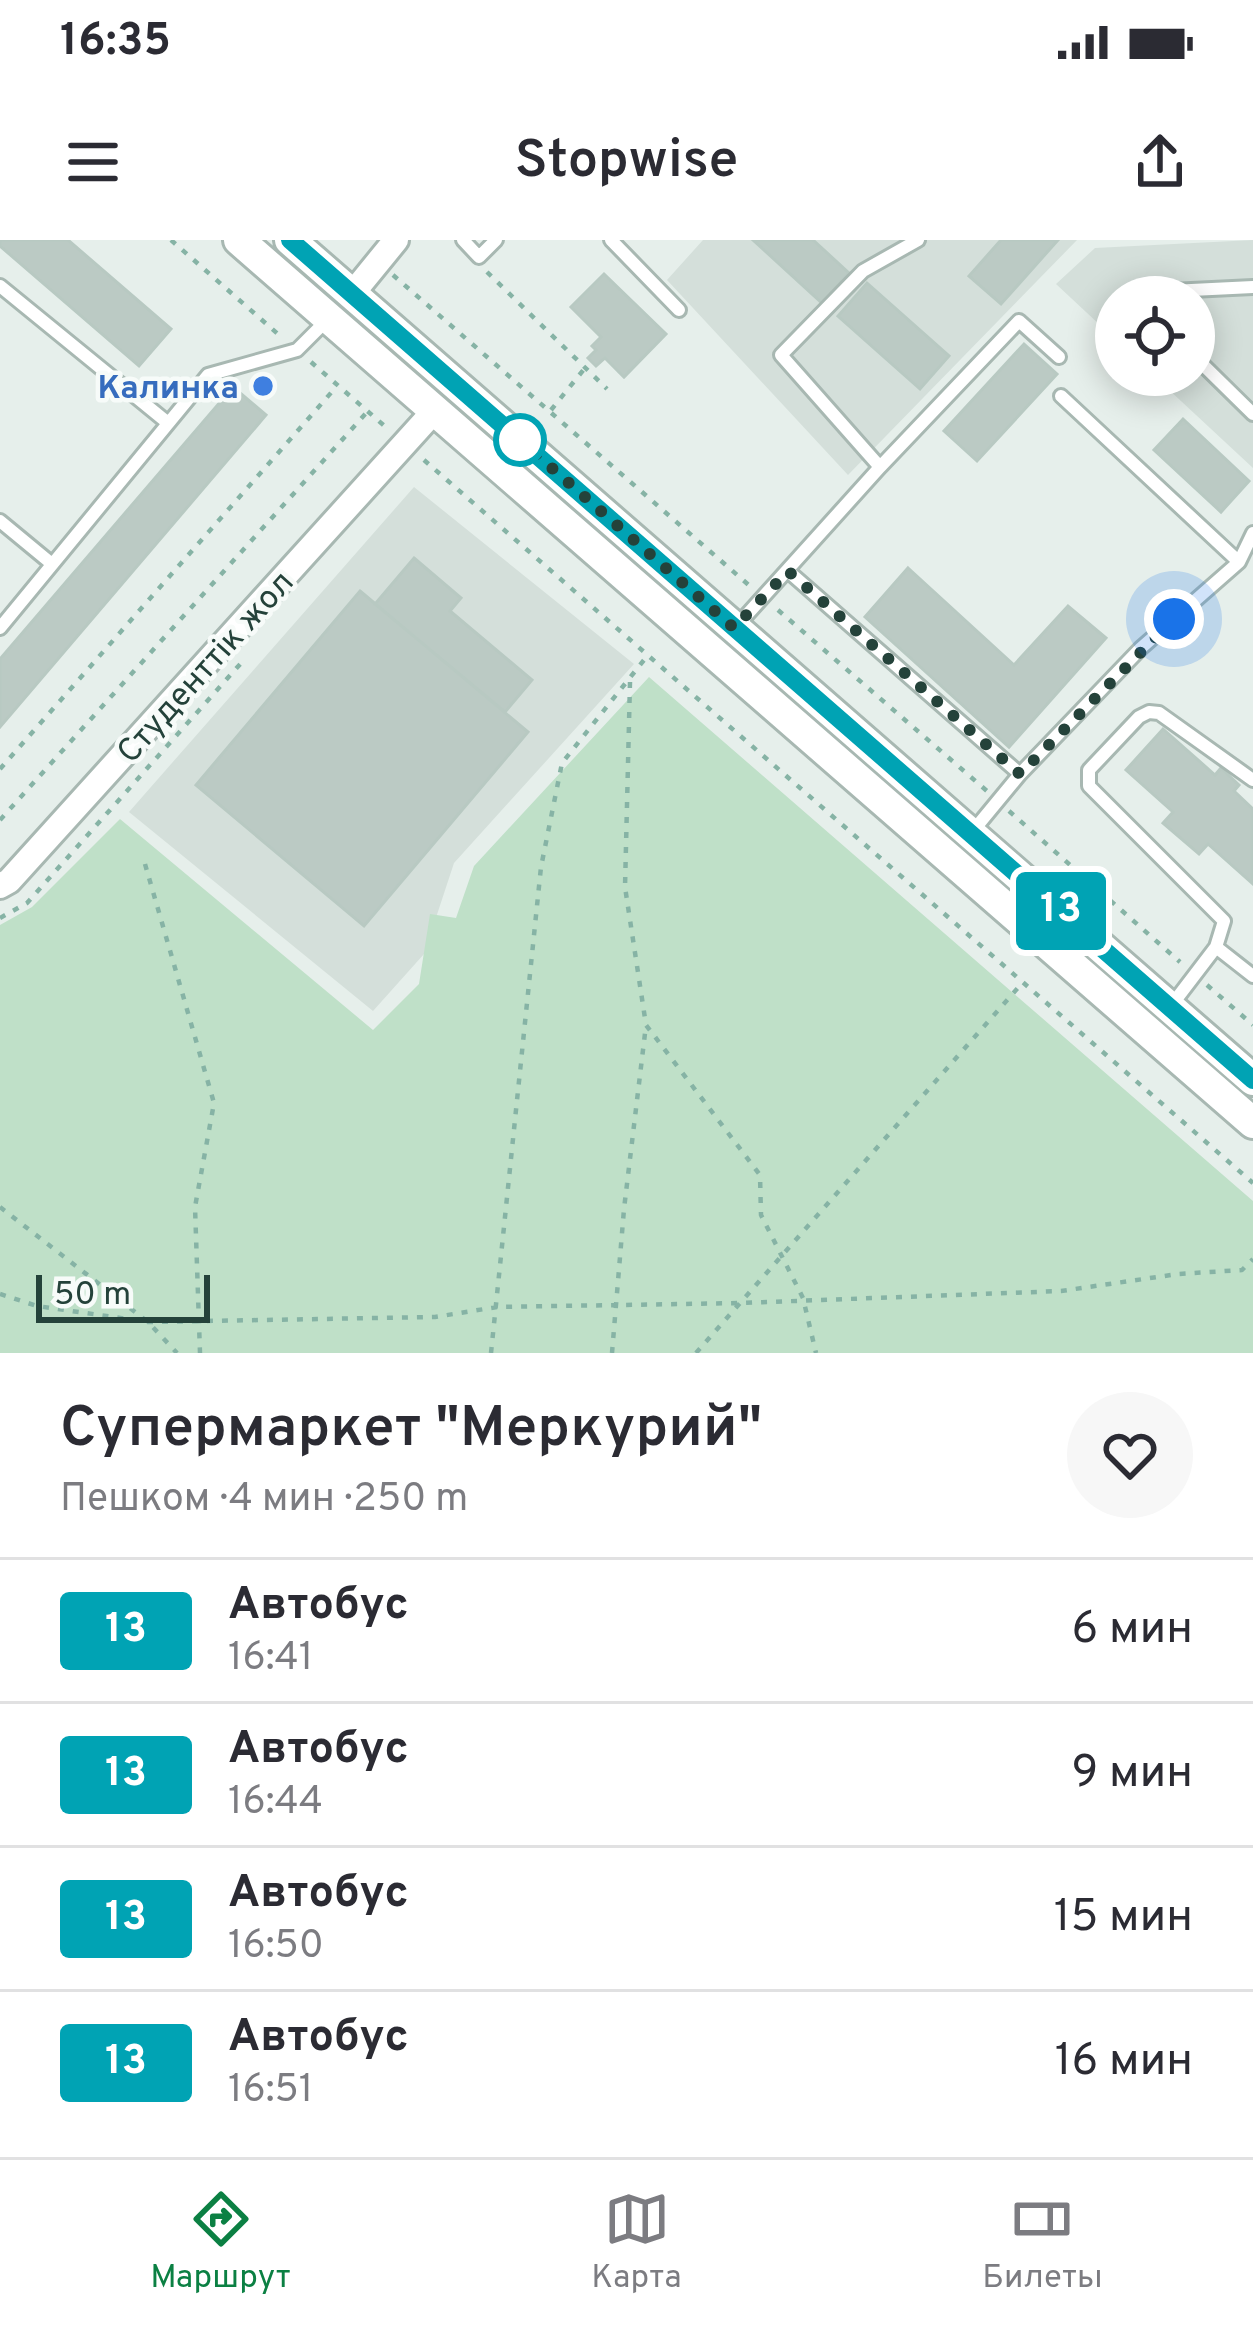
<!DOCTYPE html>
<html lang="ru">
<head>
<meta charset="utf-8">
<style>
  body { margin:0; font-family:Overpass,sans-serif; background:#f7f7f7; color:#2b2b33; height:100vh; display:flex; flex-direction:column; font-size:45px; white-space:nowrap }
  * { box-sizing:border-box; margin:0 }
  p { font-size:39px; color:#7c7c81 }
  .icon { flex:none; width:66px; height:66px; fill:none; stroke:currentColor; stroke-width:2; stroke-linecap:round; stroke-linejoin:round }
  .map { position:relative; height:1113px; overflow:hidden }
  .drawer { display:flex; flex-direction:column; background:#fff; flex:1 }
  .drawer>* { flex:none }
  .badge { padding:0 24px; border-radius:9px; font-size:42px; line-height:78px }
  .buttons { position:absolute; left:1095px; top:36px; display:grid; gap:24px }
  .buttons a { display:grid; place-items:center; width:120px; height:120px; border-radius:50%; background:#fff; box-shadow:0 6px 30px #0003; font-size:60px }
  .scale { position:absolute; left:36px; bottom:30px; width:174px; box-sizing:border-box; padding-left:12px; border:6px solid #24423a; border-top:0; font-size:33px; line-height:42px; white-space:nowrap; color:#24423a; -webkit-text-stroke:9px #f7fbf9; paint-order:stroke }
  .you { position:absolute; width:60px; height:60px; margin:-30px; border:9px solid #fff; border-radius:50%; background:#1a73e8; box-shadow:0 0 0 18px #1a73e833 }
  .map>.badge { position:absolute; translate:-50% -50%; box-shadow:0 0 0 6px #fff }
  .round { display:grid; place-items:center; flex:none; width:126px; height:126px; border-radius:63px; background:#f7f7f7 }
  .overview { display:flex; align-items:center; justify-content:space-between; height:204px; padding:0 60px }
  h1 { font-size:57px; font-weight:600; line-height:90px }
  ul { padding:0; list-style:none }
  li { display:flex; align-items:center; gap:36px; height:144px; padding:0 60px; border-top:3px solid #e1e1e2 }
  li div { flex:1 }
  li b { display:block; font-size:45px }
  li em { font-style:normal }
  li .badge { min-width:132px; font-weight:700; text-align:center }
  .status { display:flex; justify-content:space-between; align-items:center; height:84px; padding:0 60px; background:#fff; direction:ltr }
  .status svg { height:33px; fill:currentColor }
  header { display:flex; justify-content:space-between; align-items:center; height:156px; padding:0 60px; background:#fff; font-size:54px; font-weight:600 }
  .tabs { display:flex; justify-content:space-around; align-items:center; height:168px; border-top:3px solid #e1e1e2; background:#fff; font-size:33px; color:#7c7c81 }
  .tabs a { display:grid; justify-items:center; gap:6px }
  .tabs .active { color:#0b8043 }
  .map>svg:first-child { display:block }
  .built { fill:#d4dfda }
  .green { fill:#bfe0c8 }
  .building { fill:#bbcac4; stroke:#b8c9c2; stroke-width:3 }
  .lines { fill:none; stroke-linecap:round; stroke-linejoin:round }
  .service-casing { stroke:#a8b8b2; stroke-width:18 }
  .minor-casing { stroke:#a8b8b2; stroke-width:30 }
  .tertiary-casing { stroke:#a8b8b2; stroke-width:36 }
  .path { stroke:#86b3a5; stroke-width:4.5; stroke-dasharray:6 9; stroke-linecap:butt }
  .service { stroke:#fff; stroke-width:12 }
  .minor { stroke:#fff; stroke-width:24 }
  .tertiary { stroke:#fff; stroke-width:30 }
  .line-casing { stroke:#fff; stroke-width:27 }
  .line { stroke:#00a3b4; stroke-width:18 }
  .walk { stroke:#24423a; stroke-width:12; stroke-dasharray:0 21.6 }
  .shop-dot { fill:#3f7fe0; stroke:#f7fbf9; stroke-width:4.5 }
  .stop-dot { fill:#fff; stroke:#00a3b4; stroke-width:6 }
  .labels { text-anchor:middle; stroke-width:9; stroke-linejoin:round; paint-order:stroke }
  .shop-label { font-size:33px; font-weight:bold; fill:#366cbe; stroke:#f7fbf9; text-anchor:end }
  .street-label { font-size:33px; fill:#24423a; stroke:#f7fbf9 }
</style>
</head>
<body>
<div class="status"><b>16:35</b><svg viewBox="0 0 49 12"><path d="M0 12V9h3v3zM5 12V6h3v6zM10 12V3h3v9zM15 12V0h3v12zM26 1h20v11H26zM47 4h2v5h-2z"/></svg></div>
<header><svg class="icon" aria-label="menu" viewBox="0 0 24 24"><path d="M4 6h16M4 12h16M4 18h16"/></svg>Stopwise<svg class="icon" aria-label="share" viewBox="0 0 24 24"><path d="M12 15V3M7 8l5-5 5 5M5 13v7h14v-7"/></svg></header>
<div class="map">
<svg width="1253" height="1113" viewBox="0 0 1253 1113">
  <rect width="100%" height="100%" fill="#e6efeb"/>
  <path class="built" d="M703,0H1077L848,235L667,40Z
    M1253,0V228L1153,135H1194V57H1116V100L1056,44L1095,8Z
    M414,247L634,424L454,623L424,714L373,771L129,572Z"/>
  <path class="green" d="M649,437L1253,961V1113H0V685L32,667L120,579L373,790L419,744L430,674L456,678L474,626Z"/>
  <path class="building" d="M0,0H68L171,89L139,126L0,6Z
    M753,0H813L849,33L822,63Z
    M1001,0H1058L1001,64L969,36Z
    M604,34L666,94L624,137L605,118L596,126L588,118L596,110L592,106L601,97L571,67Z
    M867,43L949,116L920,149L838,76Z
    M1024,104L1057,134L977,221L944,191Z
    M233,147L266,175L0,487V419Z
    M1183,179L1249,241L1221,272L1154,210Z
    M414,318L461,358L450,371L532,440L505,472L375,364Z
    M908,328L1014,425L1068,366L1106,398L1009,507L865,377Z
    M360,351L528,492L364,686L196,545Z
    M1163,489L1215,535L1221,528L1239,545L1234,551L1253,569V644L1208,604L1199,614L1163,583L1173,572L1126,530Z"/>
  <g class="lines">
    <defs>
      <path id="service" d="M463,0L479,17L496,0
        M611,0L679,70
        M0,46L168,183
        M1134,57L1130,53L1253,47
        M1194,116L1253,174
        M1061,156L1239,322
        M880,227L781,115L863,31L918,0
        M0,281L52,324
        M788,331L1020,534
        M0,388L208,135L297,110L328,79
        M735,388L880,227L1019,81L1059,117
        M973,591L1020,534L1141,408L1239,322L1253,293
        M1216,707L1253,736
        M1171,766L1216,707L1224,681L1089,546V530L1139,477L1149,472L1159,473L1253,540"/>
      <path id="minor" d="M352,54L396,0
        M0,646L9,641L436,169"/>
      <path id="tertiary" d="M239,0L1253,883
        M290,0L1253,840"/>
    </defs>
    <use href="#service" class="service-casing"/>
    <use href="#minor" class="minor-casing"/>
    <use href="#tertiary" class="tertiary-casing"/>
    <path class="path" d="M171,0L279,95
      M487,32L607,149
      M393,35L751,347
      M311,122L388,189
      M551,170L585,128
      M424,220L1253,943
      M778,370L987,551
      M630,442L625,647L646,785L760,935L761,975L803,1058L816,1113
      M0,529L337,146
      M1009,571L1180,722
      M0,580L368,171
      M145,624L214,863L195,967L200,1113
      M0,678L27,663L242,422
      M1207,745L1253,785
      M0,967L148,1082L177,1113
      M0,1054L37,1066L148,1082L435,1077L497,1067L741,1063L1061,1051L1178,1034L1242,1030L1253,1019
      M491,1113L541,627L562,523L648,415
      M612,1113L624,969L646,785
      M696,1113L1023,742"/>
    <use href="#service" class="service"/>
    <use href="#minor" class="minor"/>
    <use href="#tertiary" class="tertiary"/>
  </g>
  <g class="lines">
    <defs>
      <path id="line" d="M290,0L1253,840"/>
    </defs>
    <use href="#line" class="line-casing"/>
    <use href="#line" class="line"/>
    <path class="walk" d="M520,200L734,388L788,331L1020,534L1174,379"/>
  </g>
  <circle class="shop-dot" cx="263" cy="146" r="12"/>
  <circle class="stop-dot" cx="520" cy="200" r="24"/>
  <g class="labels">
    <g class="shop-label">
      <text x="239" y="158">Калинка</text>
    </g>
    <g class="street-label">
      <text transform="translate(204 426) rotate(-48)" y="12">Студенттік жол</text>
    </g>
  </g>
</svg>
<div class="buttons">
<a><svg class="icon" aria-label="locate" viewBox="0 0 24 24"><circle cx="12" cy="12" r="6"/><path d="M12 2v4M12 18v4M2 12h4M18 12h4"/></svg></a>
</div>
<div class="scale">50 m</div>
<div class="you" style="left:1174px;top:379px"></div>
<b class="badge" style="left:1061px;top:671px;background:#00a3b4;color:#fff">13</b>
</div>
<section class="drawer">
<div class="overview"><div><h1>Супермаркет &quot;Меркурий&quot;</h1><p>Пешком · 4 мин · 250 m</p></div><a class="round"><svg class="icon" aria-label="heart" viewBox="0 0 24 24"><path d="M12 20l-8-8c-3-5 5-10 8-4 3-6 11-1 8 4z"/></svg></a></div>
<ul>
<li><span class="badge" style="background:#00a3b4;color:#fff">13</span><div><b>Автобус</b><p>16:41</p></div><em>6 мин</em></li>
<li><span class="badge" style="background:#00a3b4;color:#fff">13</span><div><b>Автобус</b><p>16:44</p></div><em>9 мин</em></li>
<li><span class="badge" style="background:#00a3b4;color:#fff">13</span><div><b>Автобус</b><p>16:50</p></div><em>15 мин</em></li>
<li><span class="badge" style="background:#00a3b4;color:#fff">13</span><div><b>Автобус</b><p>16:51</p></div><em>16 мин</em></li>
</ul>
</section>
<nav class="tabs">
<a class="active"><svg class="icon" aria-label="directions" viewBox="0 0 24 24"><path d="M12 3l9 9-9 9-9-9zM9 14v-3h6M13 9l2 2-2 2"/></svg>Маршрут</a>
<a><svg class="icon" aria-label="map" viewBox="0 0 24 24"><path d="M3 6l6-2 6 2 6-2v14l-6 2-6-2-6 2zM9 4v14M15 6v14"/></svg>Карта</a>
<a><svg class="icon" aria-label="tickets" viewBox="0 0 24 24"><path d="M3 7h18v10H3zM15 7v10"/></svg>Билеты</a>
</nav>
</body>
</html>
